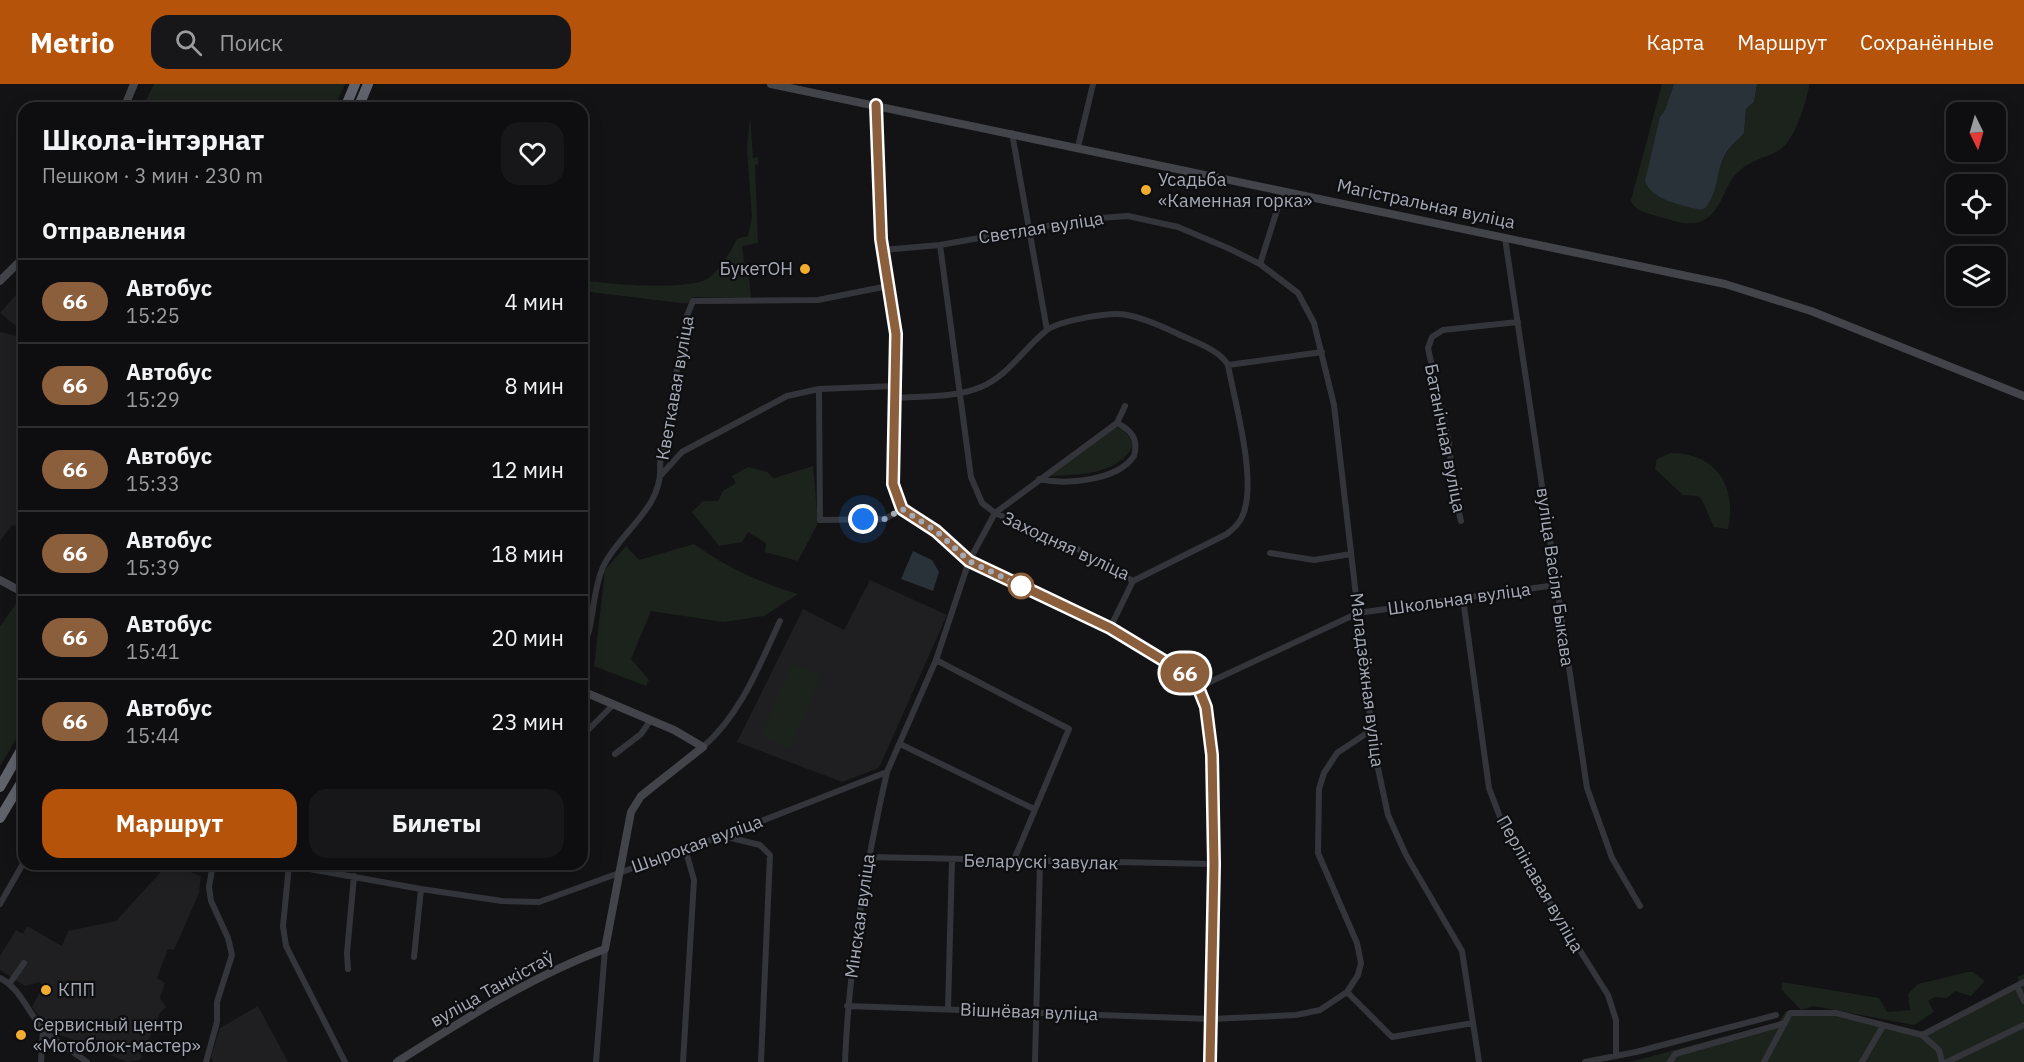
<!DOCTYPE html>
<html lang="ru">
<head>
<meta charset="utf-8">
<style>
  body { margin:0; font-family:"IBM Plex Sans",sans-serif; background:#171719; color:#f1f3f6; height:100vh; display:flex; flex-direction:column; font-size:22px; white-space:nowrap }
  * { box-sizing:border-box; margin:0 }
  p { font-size:20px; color:#9b9c9f }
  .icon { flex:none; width:33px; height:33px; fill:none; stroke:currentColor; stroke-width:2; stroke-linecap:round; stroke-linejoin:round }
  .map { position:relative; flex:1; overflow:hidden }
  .details { position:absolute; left:18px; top:18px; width:570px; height:768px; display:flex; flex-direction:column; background:#0e0e10; border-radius:18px; box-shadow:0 3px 15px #0003,0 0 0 2px #2e2e30 }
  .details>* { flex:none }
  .badge { padding:0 12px; border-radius:20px; font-size:21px; line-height:39px }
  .needle { width:39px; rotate:175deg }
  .buttons { position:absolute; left:1946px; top:18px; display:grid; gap:12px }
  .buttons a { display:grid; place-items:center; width:60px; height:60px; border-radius:12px; background:#0e0e10; box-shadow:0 3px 15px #0003,0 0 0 2px #2e2e30; font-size:30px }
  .you { position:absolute; width:30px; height:30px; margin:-15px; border:4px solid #fff; border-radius:50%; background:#1a73e8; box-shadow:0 0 0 9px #1a73e833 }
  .map>.badge { position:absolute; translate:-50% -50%; box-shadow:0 0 0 3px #fff }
  h2 { padding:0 24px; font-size:22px; line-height:54px }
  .round { display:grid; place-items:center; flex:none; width:63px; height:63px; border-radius:18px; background:#171719 }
  .overview { display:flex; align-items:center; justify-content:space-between; height:102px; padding:0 24px }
  h1 { font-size:28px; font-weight:700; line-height:45px }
  .button { display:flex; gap:12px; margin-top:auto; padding:12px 24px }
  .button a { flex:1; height:69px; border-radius:18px; background:#b45309; color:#fff; font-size:24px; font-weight:700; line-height:69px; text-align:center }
  .button a+a { background:#171719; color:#f1f3f6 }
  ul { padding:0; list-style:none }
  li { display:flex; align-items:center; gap:18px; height:84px; padding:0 24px; border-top:2px solid #2e2e30 }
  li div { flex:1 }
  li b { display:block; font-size:22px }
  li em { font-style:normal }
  li .badge { min-width:66px; font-weight:700; text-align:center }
  header { display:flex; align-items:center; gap:36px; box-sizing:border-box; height:84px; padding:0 30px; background:#b45309; color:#fff }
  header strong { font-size:28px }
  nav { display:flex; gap:33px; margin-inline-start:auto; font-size:21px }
  .search { width:420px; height:54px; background:#171719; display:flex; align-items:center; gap:15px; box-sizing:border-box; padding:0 21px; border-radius:18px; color:#9b9c9f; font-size:22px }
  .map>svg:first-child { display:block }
  .built { fill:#1f1f22 }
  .green { fill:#1c231c }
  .water { fill:#2a3239 }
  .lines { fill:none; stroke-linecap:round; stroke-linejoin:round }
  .street { stroke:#34353a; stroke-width:6 }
  .secondary { stroke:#42444a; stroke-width:8 }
  .highway { stroke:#60636b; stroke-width:10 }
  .line-casing { stroke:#fff; stroke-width:14 }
  .line { stroke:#8b5e3c; stroke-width:9 }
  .walk { stroke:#a5aab6; stroke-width:6; stroke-dasharray:0 10.8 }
  .poi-dot { fill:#f1ad2f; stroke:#0e0e10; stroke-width:2 }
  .stop-dot { fill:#fff; stroke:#8b5e3c; stroke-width:3 }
  .labels { text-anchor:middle; stroke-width:4.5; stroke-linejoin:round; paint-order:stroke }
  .poi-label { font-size:18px; fill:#a5aab6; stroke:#0e0e10; text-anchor:start }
  .street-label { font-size:18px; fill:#a5aab6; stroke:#0e0e10 }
</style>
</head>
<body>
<header>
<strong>Metrio</strong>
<div class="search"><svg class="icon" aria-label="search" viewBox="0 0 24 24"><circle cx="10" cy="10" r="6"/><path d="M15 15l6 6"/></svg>Поиск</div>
<nav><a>Карта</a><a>Маршрут</a><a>Сохранённые</a></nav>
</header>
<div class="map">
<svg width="2024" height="978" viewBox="0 0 2024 978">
  <rect width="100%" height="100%" fill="#131315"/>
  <path class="built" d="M24,202V243L16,242L0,229Z
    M0,248L24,254V441L11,442L0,457Z
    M870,496L947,531L879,684L842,698L737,658L803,525L844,546Z
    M168,780L201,792L199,809L174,866L168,865L157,894L165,899L160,914L166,923L160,929L140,976L127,978L51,947L32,923L43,902L40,898L25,902L0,886V872L16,846L23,850L27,842L62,862L68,847L116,837Z
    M258,922L288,978H213L211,973L220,944Z"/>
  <path class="green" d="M154,0H345L334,24H142Z
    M1662,0H1674L1665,26L1660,33L1668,117L1700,126C1719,106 1714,92 1726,70C1731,61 1738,57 1744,49L1746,25L1754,18L1757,0H1809V3C1805,21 1798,44 1787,59C1777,73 1752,73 1737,89C1723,103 1722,128 1702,137C1689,143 1670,136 1657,132C1647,129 1634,127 1631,116Z
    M750,32L753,74L758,73V80L755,81L758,159L742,162L744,178L748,181L751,214L693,213L688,219H681L582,207V196C606,200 692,208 710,193C722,183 730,169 737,155L748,152L752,133L747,65Z
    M1110,341C1123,345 1129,349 1133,362C1119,390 1079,391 1051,392L1053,384Z
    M1671,369C1717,369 1737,403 1728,445L1714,443L1702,416L1698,412L1683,411L1655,385L1657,375Z
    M813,382L818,439L798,477L765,468L766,459L748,448L742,458L719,462L692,428L703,417H718L723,407L736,399L732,392L748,383L767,388L774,394Z
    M694,460C729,485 757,497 798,510L764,532L723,538L651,527L631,575L649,596L646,602L594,582L605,486L626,462L639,476Z
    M18,517H24V642L0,682V542Z
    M792,579L821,592L790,665L761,652Z
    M1967,888H1973L1985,897L1971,912L1955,907L1947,914L1935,913L1928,917L1934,928L1914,941L1814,922L1801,926L1782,906V898L1879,914L1887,928L1910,926L1908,910L1918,900Z
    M2024,890V978H1630L1779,938L1786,927H1833L1929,949L2022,903L2017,893Z"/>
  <path class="water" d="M1674,0H1757L1754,18L1746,25L1744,49C1738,57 1730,61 1725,71C1716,87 1718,110 1705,124L1700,126C1683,121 1652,117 1645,97L1660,33L1665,26Z
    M913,467L932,476L939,488L933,507L901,495Z"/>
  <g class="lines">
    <path class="street" d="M876,21L881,155L896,250L893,400L902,425L936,447L969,477L1110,544L1176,583L1199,603L1209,639L1212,671L1214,780L1210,978
      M1012,49L1047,246
      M1078,63L1093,0
      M1505,154L1587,704L1612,774L1640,822
      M882,166L940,161L1086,135L1128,132L1178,143L1230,165L1260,180L1298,209L1314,239L1334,321L1358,529L1369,593L1370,647L1388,731L1406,771L1462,867L1479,978
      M1260,180L1283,107
      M582,230L586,209
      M1228,281L1322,268
      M819,305L820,436L885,435L902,425
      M895,314C923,312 955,314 981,303C1009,291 1024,264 1047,246C1059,237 1111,227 1127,231C1143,234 1159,241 1174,248C1191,257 1218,264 1228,281C1235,319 1256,392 1244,428C1241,438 1235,443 1227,450L1133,497L1074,463L995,429L982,419L971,393L940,161
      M1117,339L1125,322
      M661,391L682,368L787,312L819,305L895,302
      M1461,437L1454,408L1449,360L1428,264L1432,253L1443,246L1518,238
      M1270,469L1314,476L1351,470
      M1463,515L1489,704L1506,749L1608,911L1616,936V970
      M1110,544L1133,497
      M582,567C595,540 591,510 603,483C620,447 664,424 660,380L686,234L693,217L818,216L888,202
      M936,576L1069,645L1013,778
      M1199,603L1358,529L1556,501
      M582,652L613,621
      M900,660L1034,725
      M703,663C741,630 759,582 780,537
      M615,670L641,650L650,637
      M723,752L760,761L770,771L761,978
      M868,773L1214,780
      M282,780L421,805L502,817L539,818L738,746L887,688L936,576L969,477L995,429L1117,339C1131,346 1139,355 1134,372C1117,397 1066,401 1039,395
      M289,781L283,842L286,862L345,978
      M0,820L24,778
      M414,873L421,805
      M348,885L347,869L354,792
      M0,894C21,905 27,927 42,944C53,957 73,967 87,978
      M10,899L24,879
      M2017,902L2024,917
      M1347,908L1392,953L1473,939
      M847,922L1211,935L1296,931L1320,926L1347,908L1358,891L1361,879L1357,859L1318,769L1319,705L1324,689L1337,669L1370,647
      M948,925L952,776
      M1922,951L2024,898
      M41,978L43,946
      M206,978L217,938V918L232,871L228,854L211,817L209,803L213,780
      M596,978L605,865
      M683,978L694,796L685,764
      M845,978C849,879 865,784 887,688
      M1035,978L1040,778
      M1585,978L1636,968L1776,931
      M1670,978L1675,970L1785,939
      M1764,978L1790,929H1836L1922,951L1939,966L1942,978
      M1862,978L1883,942
      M1947,978L2024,941"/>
    <path class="secondary" d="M771,0L1725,200L1811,227L2024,312
      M124,24L134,0
      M0,197L24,173
      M0,496L24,509
      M397,978C463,936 532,892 605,865L631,728L641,712L703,663L674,646L582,607"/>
    <path class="highway" d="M345,24L355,0
      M358,24L368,0
      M0,703L24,661
      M0,734L24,694"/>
  </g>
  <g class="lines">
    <defs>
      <path id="line" d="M876,21L881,155L896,250L893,400L902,425L936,447L969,477L1110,544L1176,584L1198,603L1206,623L1212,671L1214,780L1210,978"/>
    </defs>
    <use href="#line" class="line-casing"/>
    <use href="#line" class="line"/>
    <path class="walk" d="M863,435H885L902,425L936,447L969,477L1029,506L1021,502"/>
  </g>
  <g class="poi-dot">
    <circle cx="1146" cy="106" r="6"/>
    <circle cx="805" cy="185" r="6"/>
    <circle cx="46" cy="906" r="6"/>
    <circle cx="21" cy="951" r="6"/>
  </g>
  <circle class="stop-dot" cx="1021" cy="502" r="12"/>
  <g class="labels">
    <g class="poi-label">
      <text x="1158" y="102">Усадьба<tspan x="1158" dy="21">«Каменная горка»</tspan></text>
      <text x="793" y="191" text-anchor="end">БукетОН</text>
      <text x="58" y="912">КПП</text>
      <text x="33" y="947">Сервисный центр<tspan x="33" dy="21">«Мотоблок-мастер»</tspan></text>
    </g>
    <g class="street-label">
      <text transform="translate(1426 120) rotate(12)" y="6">Магістральная вуліца</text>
      <text transform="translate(1041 144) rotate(-9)" y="6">Светлая вуліца</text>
      <text transform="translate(675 304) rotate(-80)" y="6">Кветкавая вуліца</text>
      <text transform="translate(1445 354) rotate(79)" y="6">Батанічная вуліца</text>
      <text transform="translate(1066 462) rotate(25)" y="6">Заходняя вуліца</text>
      <text transform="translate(1555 493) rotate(82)" y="6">вуліца Васіля Быкава</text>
      <text transform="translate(1459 515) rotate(-8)" y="6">Школьная вуліца</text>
      <text transform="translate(1367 596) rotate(83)" y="6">Маладзёжная вуліца</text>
      <text transform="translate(697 760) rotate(-20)" y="6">Шырокая вуліца</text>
      <text transform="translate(1041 778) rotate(1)" y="6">Беларускі завулак</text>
      <text transform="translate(1540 800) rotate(60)" y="6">Перлінавая вуліца</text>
      <text transform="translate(860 832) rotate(-82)" y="6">Мінская вуліца</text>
      <text transform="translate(492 905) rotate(-29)" y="6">вуліца Танкістаў</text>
      <text transform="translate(1029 928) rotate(2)" y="6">Вішнёвая вуліца</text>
    </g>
  </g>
</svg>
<div class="buttons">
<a><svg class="needle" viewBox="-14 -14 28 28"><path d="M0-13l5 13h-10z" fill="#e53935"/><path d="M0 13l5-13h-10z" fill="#9b9c9f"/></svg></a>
<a><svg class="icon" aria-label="locate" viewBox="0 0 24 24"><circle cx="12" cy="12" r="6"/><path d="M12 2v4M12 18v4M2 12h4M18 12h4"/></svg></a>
<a><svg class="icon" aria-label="layers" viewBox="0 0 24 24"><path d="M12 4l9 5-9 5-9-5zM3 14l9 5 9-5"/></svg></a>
</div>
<div class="you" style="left:863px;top:435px"></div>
<b class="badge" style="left:1185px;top:589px;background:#8b5e3c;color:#fff">66</b>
<section class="details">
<div class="overview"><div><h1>Школа-інтэрнат</h1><p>Пешком · 3 мин · 230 m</p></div><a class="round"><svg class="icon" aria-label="heart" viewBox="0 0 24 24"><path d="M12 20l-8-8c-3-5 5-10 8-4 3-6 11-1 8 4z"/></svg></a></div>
<h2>Отправления</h2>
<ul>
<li><span class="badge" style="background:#8b5e3c;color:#fff">66</span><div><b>Автобус</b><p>15:25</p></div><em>4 мин</em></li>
<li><span class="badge" style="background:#8b5e3c;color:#fff">66</span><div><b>Автобус</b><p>15:29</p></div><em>8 мин</em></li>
<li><span class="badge" style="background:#8b5e3c;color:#fff">66</span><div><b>Автобус</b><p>15:33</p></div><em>12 мин</em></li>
<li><span class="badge" style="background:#8b5e3c;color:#fff">66</span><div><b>Автобус</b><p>15:39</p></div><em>18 мин</em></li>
<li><span class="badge" style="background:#8b5e3c;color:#fff">66</span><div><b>Автобус</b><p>15:41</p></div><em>20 мин</em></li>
<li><span class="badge" style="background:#8b5e3c;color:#fff">66</span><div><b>Автобус</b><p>15:44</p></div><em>23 мин</em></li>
</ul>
<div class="button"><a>Маршрут</a><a>Билеты</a></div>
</section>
</div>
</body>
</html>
